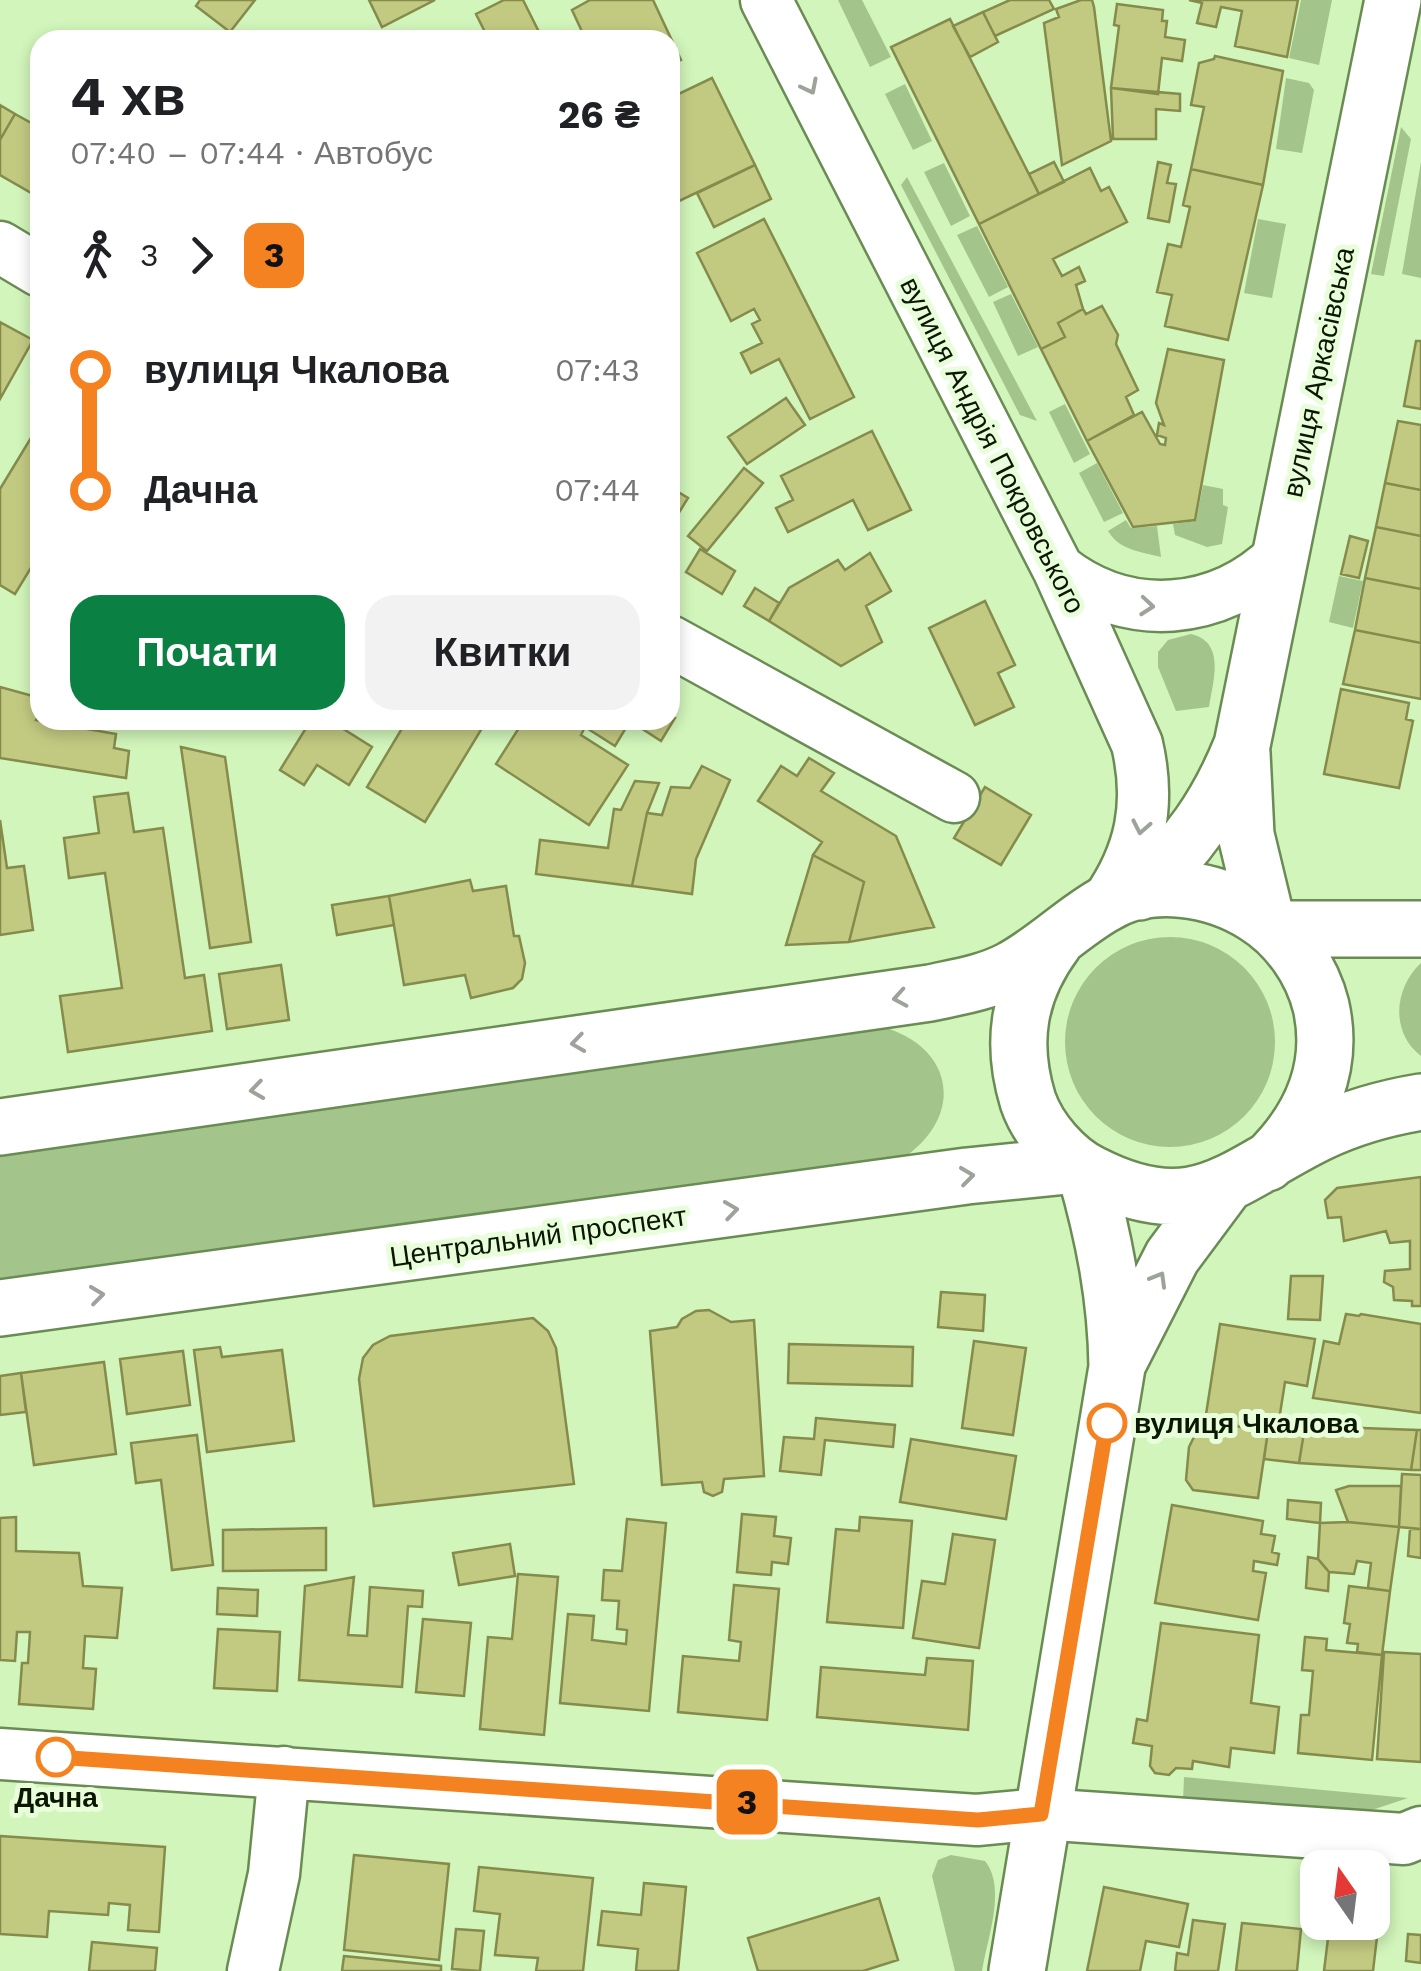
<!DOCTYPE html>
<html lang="uk">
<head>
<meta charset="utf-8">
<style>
  body { margin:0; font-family:"Work Sans",sans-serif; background:#f2f2f2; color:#202124; height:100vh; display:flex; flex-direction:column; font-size:38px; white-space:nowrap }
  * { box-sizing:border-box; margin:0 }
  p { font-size:32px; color:#757577 }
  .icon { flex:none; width:55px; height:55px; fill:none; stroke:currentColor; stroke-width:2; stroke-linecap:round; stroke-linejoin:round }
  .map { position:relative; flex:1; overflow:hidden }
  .side { position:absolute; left:30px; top:30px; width:650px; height:700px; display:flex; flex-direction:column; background:#fff; border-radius:30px; box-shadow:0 5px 15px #0003 }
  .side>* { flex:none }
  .badge { padding:0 20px; border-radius:15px; font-size:35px; line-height:65px }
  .needle { width:65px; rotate:346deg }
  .tools { position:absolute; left:1300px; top:1850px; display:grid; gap:20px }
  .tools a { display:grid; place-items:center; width:90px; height:90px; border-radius:20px; background:#fff; box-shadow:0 5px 15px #0003; font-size:50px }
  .map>.badge { position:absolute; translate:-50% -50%; box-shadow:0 0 0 5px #fff }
  .legs { display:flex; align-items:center; gap:15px; height:110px; padding:0 40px; font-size:32px }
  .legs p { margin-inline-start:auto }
  .headline { display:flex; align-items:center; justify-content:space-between; height:170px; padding:0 40px }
  h1 { font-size:55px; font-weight:700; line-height:75px }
  .cta { display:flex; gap:20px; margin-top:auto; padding:20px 40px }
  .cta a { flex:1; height:115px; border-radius:30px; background:#0b8043; color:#fff; font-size:40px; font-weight:700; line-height:115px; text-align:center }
  .cta a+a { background:#f2f2f2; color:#202124 }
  ul { padding:0 40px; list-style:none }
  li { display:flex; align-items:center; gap:35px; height:120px; font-size:38px }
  li i { display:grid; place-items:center; width:15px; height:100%; margin:0 12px; background:currentColor }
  li i::after { content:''; width:25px; height:25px; margin:-12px; border:8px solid; border-radius:50%; background:#fff }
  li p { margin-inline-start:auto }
  li:first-child i { background:linear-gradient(#0000 50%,currentColor 0) }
  li:last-child i { background:linear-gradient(currentColor 50%,#0000 0) }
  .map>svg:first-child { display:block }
  .green { fill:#a3c58c }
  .building { fill:#c2ca82; stroke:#858b4b; stroke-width:2.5 }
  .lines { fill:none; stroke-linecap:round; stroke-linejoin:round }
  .minor-casing { stroke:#6b8b55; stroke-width:55 }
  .major-casing { stroke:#6b8b55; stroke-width:60 }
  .minor { stroke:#fff; stroke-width:50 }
  .major { stroke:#fff; stroke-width:55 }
  .oneway { stroke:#9da29a }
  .line-1-casing { stroke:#fff; stroke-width:22 }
  .line-1 { stroke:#f58220; stroke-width:15 }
  .stop-1-dot { fill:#fff; stroke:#f58220; stroke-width:5 }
  .labels { text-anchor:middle; stroke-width:10; stroke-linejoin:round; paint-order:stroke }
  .street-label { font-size:28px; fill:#0b1703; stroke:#e8feda }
  .stop-label { font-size:28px; font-weight:bold; fill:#0b1703; stroke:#e8feda; text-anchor:start }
</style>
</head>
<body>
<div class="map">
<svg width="1421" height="1971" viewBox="0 0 1421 1971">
  <rect width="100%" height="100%" fill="#d1f5ba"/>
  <path class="green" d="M838,0H862L891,57L870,67Z
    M1301,0H1332L1319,65L1289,58Z
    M1286,78L1309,83L1314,90L1302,153L1276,149Z
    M905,84L932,141L913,150L885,94Z
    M1401,127L1411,139L1384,276L1371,274Z
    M1421,162V278L1402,274Z
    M944,163L970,216L951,226L924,172Z
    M907,177L1037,421L1020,415L901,185Z
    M1258,219L1286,224L1272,298L1244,293Z
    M977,226L1008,287L989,297L957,235Z
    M1011,294L1038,347L1018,356L993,302Z
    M1065,404L1090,454L1074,463L1049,412Z
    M1097,463L1123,513L1104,522L1079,473Z
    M1203,485L1223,489V505L1228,507L1222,544L1207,547L1175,535L1173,524L1196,521Z
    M1126,520L1131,528L1157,526L1161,557C1141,552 1119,550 1108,531Z
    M1339,576L1363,581L1353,628L1329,622Z
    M1191,634C1226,642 1213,681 1209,707L1176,711L1158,667V652L1168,640Z
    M1065 1042a105 105 0 1 1 210 0a105 105 0 1 1-210 0Z
    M1421,963V1056C1390,1032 1394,988 1421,963Z
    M876,1025C956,1044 967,1118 899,1161L0,1281V1151Z
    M1184,1777L1408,1798L1363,1813L1183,1801Z
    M951,1855L985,1861C1007,1888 987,1939 982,1971H955L932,1876L938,1860Z"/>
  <path class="building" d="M200,0H255L230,32L196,6Z
    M369,0H435L382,27Z
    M504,0H523L543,40H489L476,14Z
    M590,0H653L681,60L670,65V40H586L572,10Z
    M1010,0H1049L1054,9L995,36L983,12Z
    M1081,0H1092L1094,7L1111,141L1062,165L1044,23L1059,17L1056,9Z
    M1189,0H1298L1287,57L1235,46L1242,11L1221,7L1216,27L1197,23L1202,3Z
    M1117,4L1163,10L1162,21H1167L1165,37L1185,40L1182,61L1162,58L1158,94L1111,88L1119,26L1114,25Z
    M983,12L998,42L970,57L953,26Z
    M950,19L1039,194L979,224L891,47Z
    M1215,56L1283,71L1263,185L1191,169L1204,107L1191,105L1199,63L1214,59Z
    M712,78L755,165L679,201L670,183V98Z
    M1111,88L1180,94V111L1156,109V139H1113Z
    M0,105L15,114L0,140Z
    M15,114L37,126L40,121V198L0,175V140Z
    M1054,162L1064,182L1039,194L1029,174Z
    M1158,162L1171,165L1167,183L1176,184L1169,222L1148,218Z
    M755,165L771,199L714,227L697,193Z
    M1090,168L1101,191L1109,187L1127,222L1053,259L1062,276L1079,267L1085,281L1076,285L1083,309L1058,323L1065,337L1041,349L979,224Z
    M1191,169L1263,185L1228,340L1165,326L1172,295L1157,292L1168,244L1181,247L1190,207L1183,205Z
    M764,219L854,397L810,419L779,359L751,373L741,353L762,343L752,324L760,320L754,309L731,321L697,253Z
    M1102,306L1118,335L1116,344L1138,390L1126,397L1134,415L1087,441L1041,349L1065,337L1058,323L1083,309L1086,314Z
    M0,322L33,340L0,399Z
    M1416,341H1421V409L1404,406Z
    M1168,349L1224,360L1195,520L1133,527L1087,441L1142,412L1160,444L1165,445L1166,438L1157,435L1159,423L1164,425L1156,403Z
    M786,398L805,425L747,464L728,437Z
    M1398,421L1421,425V490L1385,483Z
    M40,423V553L15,594L0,585V489Z
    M872,431L911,510L868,530L853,500L788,532L776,508L793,500L781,476Z
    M744,468L763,483L707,551L688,536Z
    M1385,483L1421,490V536L1376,527Z
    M670,487L688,498L670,527Z
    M1376,527L1421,536V589L1365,578Z
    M1350,536L1368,541L1359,578L1341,574Z
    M700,549L735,571L722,594L686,572Z
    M870,553L891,591L866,606L882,642L841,666L769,621L789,588L838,560L845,570Z
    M1365,578L1421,589V643L1355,630Z
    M755,588L779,603L769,621L744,606Z
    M985,601L1015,665L998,673L1014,707L975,725L929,628Z
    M1355,630L1421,643V699L1343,684Z
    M0,687L40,698V712L36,720L116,734L114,748L129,751L126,778L0,758Z
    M1341,689L1409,703L1406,719L1413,721L1399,788L1324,774Z
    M670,715L675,718L661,741L630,721L615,746L585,727L581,735L628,765L589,825L496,764L524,720H670Z
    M311,720H329L372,747L349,785L317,765L304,785L280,770Z
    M407,720H487L425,822L367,787Z
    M181,747L225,757L251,942L210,948Z
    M809,758L834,773L821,791L896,836L934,927L849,942L864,882L813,855L822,842L758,801L781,766L797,776Z
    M702,766L730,780L696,859L692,894L632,886L647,813L662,815L671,787L690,788Z
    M635,781L659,783L647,813L632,886L536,874L540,840L608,848L614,809L621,810Z
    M985,787L1031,815L1001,865L954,838Z
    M128,793L134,832L163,828L185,978L204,975L212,1031L68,1052L60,996L122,988L105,873L69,878L64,838L99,833L94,797Z
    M0,820L7,868L24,866L33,930L0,935Z
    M813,855L864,882L849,942L786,945Z
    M470,880L473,891L506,886L514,936H519L525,963L522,979L513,988L471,998L465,975L404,985L389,896Z
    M389,896L394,925L337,935L332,905Z
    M281,965L289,1020L227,1029L219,974Z
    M1421,1177V1306H1412V1301L1394,1300L1393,1287L1384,1282L1385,1271L1410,1269V1241L1390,1243L1386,1231L1344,1241L1341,1217L1328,1218L1325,1200L1337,1188Z
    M1291,1276H1323L1320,1320L1288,1319Z
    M941,1292L985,1295L983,1331L938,1327Z
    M709,1310L731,1322L754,1320L764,1476L724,1479L722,1492L713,1496L704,1492L702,1482L662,1485L650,1331L677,1327L682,1319L696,1311Z
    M1346,1314L1359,1316L1361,1314L1421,1324V1413L1313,1398L1324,1341L1339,1344Z
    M533,1318L548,1331L556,1348L574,1484L374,1506L359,1379L363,1358L373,1345L390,1336Z
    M1220,1324L1315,1339L1307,1386L1285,1382L1277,1433L1205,1421Z
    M974,1341L1026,1348L1013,1435L962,1428Z
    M789,1344L913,1347L912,1386L788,1383Z
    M220,1347L222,1357L282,1350L294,1441L207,1452L194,1350Z
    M183,1351L190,1405L127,1414L120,1359Z
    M104,1362L116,1454L34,1465L21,1373Z
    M21,1373L26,1412L0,1415V1376Z
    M816,1418L895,1425L893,1447L825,1440L821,1475L780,1471L784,1437L814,1439Z
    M1205,1421L1268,1431L1258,1498L1193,1490L1186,1480L1189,1447L1196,1433L1204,1429Z
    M1278,1423L1305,1426L1299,1463L1264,1459L1268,1431L1277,1433Z
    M1305,1426L1417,1430L1411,1470L1299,1463Z
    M1417,1430H1421V1470H1411Z
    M197,1435L213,1565L172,1570L161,1480L136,1483L131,1443Z
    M911,1439L1016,1456L1006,1519L900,1502Z
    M1402,1474L1421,1475V1529L1399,1527Z
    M1349,1486H1401L1399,1527L1348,1522L1336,1490Z
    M1288,1500L1321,1503L1320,1523L1287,1519Z
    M1172,1505L1263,1521L1261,1534L1275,1536L1272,1552L1279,1554L1277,1565L1254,1561L1253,1571L1266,1573L1258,1620L1155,1603Z
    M742,1514L776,1517L774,1536L791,1538L788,1564L772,1562L771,1575L737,1572Z
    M16,1517V1551L79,1553L83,1586L122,1588L117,1638L85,1636L83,1668L96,1669L93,1709L19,1704L22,1663H28L30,1632H17L15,1661L0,1660V1518Z
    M860,1517L912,1521L903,1628L827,1622L836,1529L859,1531Z
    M627,1519L666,1523L649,1711L560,1703L568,1614L594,1616L592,1640L626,1644L627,1630L617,1629L619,1601L602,1600L604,1570L622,1571Z
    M1348,1522L1399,1527L1390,1591L1368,1588L1371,1563L1357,1561L1354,1574L1329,1572L1318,1559L1320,1523Z
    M326,1528V1570L223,1571V1530Z
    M1410,1529H1421V1558L1408,1556Z
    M953,1534L995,1540L979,1648L913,1638L922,1581L945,1584Z
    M510,1544L515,1576L459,1585L453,1553Z
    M1308,1557L1318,1559L1329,1572L1328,1591L1306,1588Z
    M518,1574L558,1577L544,1735L480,1729L488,1637L512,1639Z
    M354,1577L348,1635L367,1636L370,1587L423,1591L422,1607L408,1606L402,1687L299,1680L305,1586Z
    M734,1585L779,1589L767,1720L678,1712L683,1656L739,1661L741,1642L729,1640Z
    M1349,1586L1390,1591L1382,1655L1357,1652L1358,1644L1347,1643L1350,1624L1344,1623Z
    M218,1588L258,1590L257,1616L217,1614Z
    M423,1619L471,1623L464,1696L416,1692Z
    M1161,1623L1259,1635L1251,1703L1279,1707L1274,1753L1231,1748L1229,1767L1193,1761L1192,1769L1176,1768L1169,1775L1155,1773L1150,1766L1152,1746L1133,1743L1137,1719L1147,1721Z
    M218,1629L280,1632L277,1691L214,1688Z
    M1305,1637L1327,1639L1326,1650L1382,1655L1372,1760L1298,1753L1301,1715H1309L1313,1671L1302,1670Z
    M1384,1652L1421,1654V1762L1377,1759Z
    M927,1658L973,1661L968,1730L817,1717L821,1667L925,1675Z
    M0,1836L165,1847L159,1932L128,1930L130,1905L109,1903L108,1915L49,1911L47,1937L0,1934Z
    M354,1855L449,1864L439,1960L344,1950Z
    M479,1867L593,1878L583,1971H536L538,1958L495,1955L500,1914L474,1911Z
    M644,1883L686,1887L678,1971H636L638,1949L598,1945L602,1911L641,1915Z
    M1104,1887L1188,1904L1179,1947L1146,1941L1140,1971H1087Z
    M879,1898L898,1960L863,1971H758L748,1938Z
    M1193,1920L1225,1924L1218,1971H1175L1177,1953L1188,1955Z
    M1372,1920H1379L1373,1971H1324L1330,1922H1372Z
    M1242,1923L1301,1929L1297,1971H1236Z
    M456,1929L484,1931L480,1971L452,1969Z
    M1408,1934L1421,1935V1963L1406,1961Z
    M92,1942L157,1948L155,1971H89Z
    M344,1956L441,1966V1971H342Z"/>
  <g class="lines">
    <defs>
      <path id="minor" d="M766,0L1058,569L1137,744C1151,804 1141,853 1106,903
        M0,247L40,271
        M1058,569C1128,624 1219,616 1281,555
        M670,641L954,797
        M0,1754L977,1820L1041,1814L1404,1839L1421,1832
        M253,1971L274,1874L284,1772"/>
      <path id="major" d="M1242,753L1246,835L1267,922
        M1139,892C1187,849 1218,805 1242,745L1393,0
        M1275,929H1421
        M1055,942C1018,992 1010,1042 1028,1101C1038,1130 1065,1161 1092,1174C1196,1227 1231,1176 1319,1133C1352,1117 1385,1108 1421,1102
        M0,1127L930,993C957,987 985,983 1010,970C1044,952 1071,924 1104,905C1150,877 1214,888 1256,915C1288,935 1312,970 1321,1006C1335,1068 1310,1121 1267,1163
        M0,1308L967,1176L1077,1165
        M1120,1359L1172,1257L1224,1187
        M1017,1971L1117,1367C1116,1298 1104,1237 1085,1171"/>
    </defs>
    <use href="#minor" class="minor-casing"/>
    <use href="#major" class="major-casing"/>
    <use href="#minor" class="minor"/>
    <use href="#major" class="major"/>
  </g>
  <defs><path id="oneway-chevron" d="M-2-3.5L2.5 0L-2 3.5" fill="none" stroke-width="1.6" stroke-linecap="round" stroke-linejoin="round" transform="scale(2.5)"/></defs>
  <g class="oneway">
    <use href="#oneway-chevron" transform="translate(810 87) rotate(63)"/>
    <use href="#oneway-chevron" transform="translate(1147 606) rotate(5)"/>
    <use href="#oneway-chevron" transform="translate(1141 827) rotate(101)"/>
    <use href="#oneway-chevron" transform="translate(900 998) rotate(170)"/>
    <use href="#oneway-chevron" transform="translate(578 1043) rotate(172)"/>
    <use href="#oneway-chevron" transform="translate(257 1090) rotate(172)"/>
    <use href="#oneway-chevron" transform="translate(967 1176) rotate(-7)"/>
    <use href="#oneway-chevron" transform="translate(731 1210) rotate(-8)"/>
    <use href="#oneway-chevron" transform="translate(1159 1279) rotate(-60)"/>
    <use href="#oneway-chevron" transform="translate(97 1295) rotate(-7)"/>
  </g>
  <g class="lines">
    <defs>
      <path id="line-1" d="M56,1757L978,1820L1041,1814L1107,1423"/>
    </defs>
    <use href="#line-1" class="line-1-casing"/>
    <use href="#line-1" class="line-1"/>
  </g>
  <g class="stop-1-dot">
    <circle cx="1107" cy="1423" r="18"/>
    <circle cx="56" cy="1757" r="18"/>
  </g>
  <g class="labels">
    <g class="street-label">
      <text transform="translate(1318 372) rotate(-78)" y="10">вулиця Аркасівська</text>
      <text transform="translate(993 445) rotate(63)" y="10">вулиця Андрія Покровського</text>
      <text transform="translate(538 1236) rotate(-8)" y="10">Центральний проспект</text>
    </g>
    <g class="stop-label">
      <text x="1134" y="1433">вулиця Чкалова</text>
      <text x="56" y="1807" text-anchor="middle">Дачна</text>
    </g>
  </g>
</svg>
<div class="tools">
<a><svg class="needle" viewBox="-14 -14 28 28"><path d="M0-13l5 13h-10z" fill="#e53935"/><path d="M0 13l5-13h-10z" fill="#757577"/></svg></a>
</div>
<b class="badge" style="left:747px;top:1802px;background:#f58220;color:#111">3</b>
<section class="side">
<div class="headline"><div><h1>4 хв</h1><p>07:40 – 07:44 · Автобус</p></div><b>26 ₴</b></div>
<div class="legs"><svg class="icon" aria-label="walk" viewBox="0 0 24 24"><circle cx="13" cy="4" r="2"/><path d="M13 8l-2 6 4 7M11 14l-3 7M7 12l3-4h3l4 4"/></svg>3<svg class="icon" aria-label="forward" viewBox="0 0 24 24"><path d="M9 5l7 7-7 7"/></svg><b class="badge" style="background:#f58220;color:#111">3</b></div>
<ul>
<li><i style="color:#f58220"></i><b>вулиця Чкалова</b><p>07:43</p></li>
<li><i style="color:#f58220"></i><b>Дачна</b><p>07:44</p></li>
</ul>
<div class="cta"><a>Почати</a><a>Квитки</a></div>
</section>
</div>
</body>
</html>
